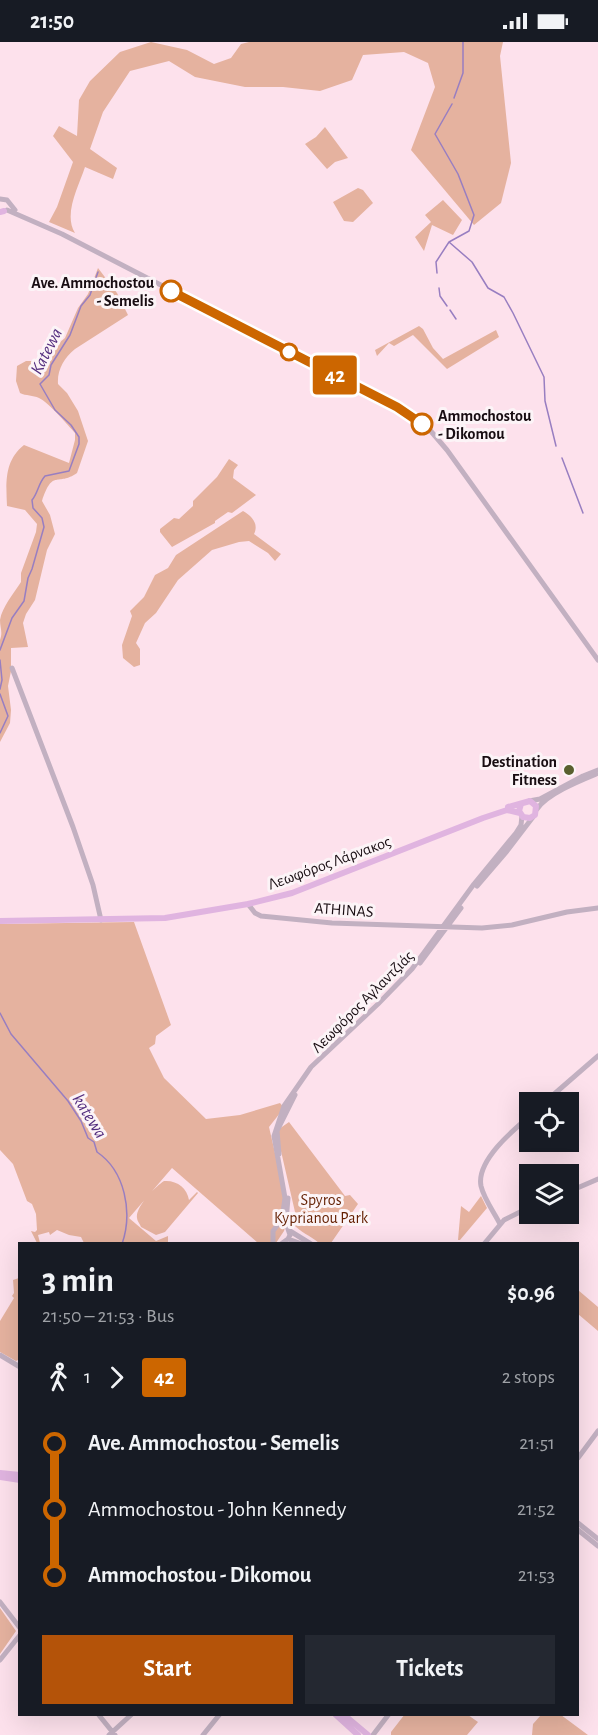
<!DOCTYPE html>
<html lang="en">
<head>
<meta charset="utf-8">
<style>
  body { margin:0; font-family:"Alegreya Sans",sans-serif; background:#242831; color:#f1f3f6; height:100vh; display:flex; flex-direction:column; font-size:22px; white-space:nowrap }
  * { box-sizing:border-box; margin:0 }
  p { font-size:20px; color:#9ea1a6 }
  .icon { flex:none; width:33px; height:33px; fill:none; stroke:currentColor; stroke-width:2; stroke-linecap:round; stroke-linejoin:round }
  .map { position:relative; flex:1; overflow:hidden }
  .side { position:absolute; left:18px; top:1200px; width:561px; height:474px; display:flex; flex-direction:column; background:#171b24; border-radius:0px; box-shadow:0 6px 24px #0002 }
  .side>* { flex:none }
  .badge { padding:0 12px; border-radius:4px; font-size:21px; line-height:39px }
  .tools { position:absolute; left:519px; top:1050px; display:grid; gap:12px }
  .tools a { display:grid; place-items:center; width:60px; height:60px; border-radius:0px; background:#171b24; box-shadow:0 6px 24px #0002; font-size:30px }
  .map>.badge { position:absolute; translate:-50% -50%; box-shadow:0 0 0 3px #fff }
  .legs { display:flex; align-items:center; gap:9px; height:66px; padding:0 24px; font-size:20px }
  .legs p { margin-inline-start:auto }
  .overview { display:flex; align-items:center; justify-content:space-between; height:102px; padding:0 24px }
  h1 { font-size:33px; font-weight:600; line-height:45px }
  .primary-button { display:flex; gap:12px; margin-top:auto; padding:12px 24px }
  .primary-button a { flex:1; height:69px; border-radius:0px; background:#b45309; color:#fff; font-size:24px; font-weight:600; line-height:69px; text-align:center }
  .primary-button a+a { background:#242831; color:#f1f3f6 }
  ul { padding:0 24px; list-style:none }
  li { display:flex; align-items:center; gap:21px; height:66px; font-size:22px }
  li i { display:grid; place-items:center; width:9px; height:100%; margin:0 8px; background:currentColor }
  li i::after { content:''; width:15px; height:15px; margin:-8px; border:4px solid; border-radius:50%; background:#171b24 }
  li p { margin-inline-start:auto }
  li:first-child i { background:linear-gradient(#0000 50%,currentColor 0) }
  li:last-child i { background:linear-gradient(currentColor 50%,#0000 0) }
  .status { display:flex; justify-content:space-between; align-items:center; height:42px; padding:0 30px; background:#171b24; direction:ltr }
  .status svg { height:16px; fill:currentColor }
  .map>svg:first-child { display:block }
  .green { fill:#e5b29f }
  .lines { fill:none; stroke-linecap:round; stroke-linejoin:round }
  .stream { stroke:#987ec1; stroke-width:1.5 }
  .secondary { stroke:#c2b0c1; stroke-width:5 }
  .primary { stroke:#e0b4e0; stroke-width:6 }
  .line-1-casing { stroke:#fff; stroke-width:14 }
  .line-1 { stroke:#c60; stroke-width:9 }
  .stop-1-dot { fill:#fff; stroke:#c60; stroke-width:3 }
  .poi-dot { fill:#595f2e; stroke:#fcf4f7; stroke-width:2 }
  .labels { text-anchor:middle; stroke-width:6; stroke-linejoin:round; paint-order:stroke }
  .stop-label { font-size:16px; font-weight:bold; fill:#180d12; stroke:#fcf4f7; text-anchor:end }
  .poi-label { font-size:16px; font-weight:bold; fill:#180d12; stroke:#fcf4f7; text-anchor:end }
  .street-label { font-size:16px; fill:#180d12; stroke:#fcf4f7 }
  .park-label { font-size:16px; fill:#631f00; stroke:#fcf4f7 }
  .water-label { font-size:18px; font-style:italic; fill:#542e7f; stroke:#fcf4f7 }
</style>
</head>
<body>
<div class="status"><b>21:50</b><svg viewBox="0 0 49 12"><path d="M0 12V9h3v3zM5 12V6h3v6zM10 12V3h3v9zM15 12V0h3v12zM26 1h20v11H26zM47 4h2v5h-2z"/></svg></div>
<div class="map">
<svg width="598" height="1693" viewBox="0 0 598 1693">
  <rect width="100%" height="100%" fill="#fde1ec"/>
  <path class="green" d="M151,0L187,8L214,22L231,16L241,2L249,0H503L500,14L511,121L501,161L474,183L411,108L435,45L428,21L404,10L363,13L352,38L320,49L283,45H245L195,35L169,19L130,29L103,70L90,107L117,126L113,137L85,125C79,144 63,172 75,191L49,180L57,165L73,120L53,94L59,84L77,94L79,58L90,39L120,10Z
    M325,85L348,116L335,120L327,127L305,102L316,95Z
    M358,146L363,148L373,161L353,180L344,179L333,160Z
    M443,158L462,178L453,193L432,183L424,209L415,195L431,180L425,173Z
    M98,226L117,251L128,273L75,307C64,316 57,328 58,342L67,351L78,369L88,399L77,431C57,445 53,426 42,459L50,473L55,492L47,508L35,558L26,572L23,581L28,605L11,606V629L8,644L11,668L10,681L0,700V598C3,590 0,586 0,578C2,565 14,551 21,540V531L36,490L37,482L25,468L7,464C6,441 4,419 24,403L69,421L75,398V391C68,383 48,360 39,356C33,353 26,354 20,351L16,339L17,324L26,319H37L65,296L78,266L88,252Z
    M419,284L423,287L433,306L443,317L496,288L499,295L447,327L413,293L394,304L389,301L377,314L375,308Z
    M229,417L238,423L234,428L233,436L256,453L232,471L228,470L215,479V481L172,505L160,490V487L174,476L179,477L193,464V459L217,435Z
    M243,469C252,474 259,482 254,492L281,512L275,519L268,511L249,499L239,500L212,508L178,538L156,571L145,581L136,601L140,607V623L134,625L123,616L122,603L132,574L130,569L144,555L155,533L168,526L176,513Z
    M134,880L171,983L156,994L155,1002L149,1006L164,1036L206,1077L240,1073L280,1061L284,1066L269,1085L289,1172L284,1189L276,1201H258L172,1126L129,1176L156,1199L168,1194V1201H84L81,1195L69,1193L57,1188L50,1193L49,1190L38,1193L40,1201H37L31,1189L35,1190L37,1188L36,1172L32,1162L27,1159L13,1122L0,1108V882Z
    M289,1080L345,1154L350,1153L358,1162L331,1201H319C311,1194 300,1190 293,1182L295,1170L278,1096L279,1087Z
    M164,1139C177,1138 187,1146 189,1158L197,1150L198,1151L165,1190L156,1193L141,1185C140,1182 137,1179 137,1176C135,1165 156,1144 164,1139Z
    M481,1154L487,1166L460,1198H458L461,1164L469,1170Z
    M19,1236L20,1317L16,1319L0,1310V1279L14,1256L12,1254L14,1251L13,1238Z
    M578,1248L598,1265V1289L578,1272Z
    M0,1566L16,1589L0,1612Z
    M405,1672L468,1673L478,1680L467,1693H391V1690Z
    M541,1673H561L588,1693H532L533,1682Z"/>
  <g class="lines">
    <path class="stream" d="M454,56L463,31V0
      M449,200L472,220L488,246L504,255L513,271L544,335L545,359L556,404
      M437,231L436,220L449,200L469,189L474,173L458,132L435,92L452,62
      M439,246L440,254L447,264
      M450,268L456,277
      M562,416L583,471
      M0,608L12,576L24,559L28,536L32,527L44,485L42,476L33,466L32,458C38,451 38,442 45,434L69,429L79,402V395L71,383L55,368L40,342L49,333L51,323L70,293L81,264L90,253L98,230
      M0,618L2,638L0,647
      M0,652L8,674L0,691
      M0,971L11,992L68,1059L81,1079L88,1096L94,1100L97,1110C125,1129 133,1170 122,1202"/>
    <path class="secondary" d="M0,157L7,158L15,168
      M7,168L62,192L397,365L429,387L447,408L598,618
      M12,626L73,785L93,843L101,878
      M529,759L540,757L583,734L598,728
      M537,767C547,752 579,739 596,732
      M477,844L507,809L533,775
      M248,862L255,871L261,874L332,881L482,886L512,883L567,870L598,866
      M420,921L461,866
      M545,1060L598,1014
      M279,1112L277,1089L295,1053
      M568,1150L598,1137
      M500,1182C494,1170 484,1157 481,1144C476,1119 513,1088 530,1074
      M288,1185L286,1179L288,1156
      M290,1189L311,1202
      M288,1197L302,1202
      M273,1202V1189L282,1177L285,1156L274,1094L284,1064L311,1025L378,962L412,927L474,842L516,791L521,783L522,774
      M281,1202L288,1197L290,1193L287,1184
      M484,1202L504,1178L530,1165
      M0,1313L20,1325
      M578,1416L598,1389
      M578,1481L598,1497
      M578,1488L598,1504
      M0,1560L20,1586
      M0,1618L20,1593
      M98,1672L115,1693
      M109,1693L132,1672
      M203,1693L220,1672
      M373,1693L389,1672"/>
    <path class="primary" d="M0,170L4,169
      M508,765L530,759L536,764L535,773L530,776L523,775L519,769L521,762
      M0,879L165,876L248,862L292,851L483,776L507,768L520,771
      M0,1431L20,1433
      M0,1435L20,1438
      M335,1672L358,1693
      M343,1672L368,1693"/>
  </g>
  <g class="lines">
    <defs>
      <path id="line-1" d="M171,249L397,365L422,382"/>
    </defs>
    <use href="#line-1" class="line-1-casing"/>
    <use href="#line-1" class="line-1"/>
  </g>
  <g class="stop-1-dot">
    <circle cx="171" cy="249" r="10"/>
    <circle cx="289" cy="310" r="8"/>
    <circle cx="422" cy="382" r="10"/>
  </g>
  <circle class="poi-dot" cx="569" cy="728" r="6"/>
  <g class="labels">
    <g class="stop-label">
      <text x="154" y="246">Ave. Ammochostou<tspan x="154" dy="18">- Semelis</tspan></text>
      <text x="438" y="379" text-anchor="start">Ammochostou<tspan x="438" dy="18">- Dikomou</tspan></text>
    </g>
    <g class="poi-label">
      <text x="557" y="725">Destination<tspan x="557" dy="18">Fitness</tspan></text>
    </g>
    <g class="street-label">
      <text transform="translate(329 820) rotate(-20)" y="6">Λεωφόρος Λάρνακος</text>
      <text transform="translate(344 867) rotate(4)" y="6">ATHINAS</text>
      <text transform="translate(362 959) rotate(-45)" y="6">Λεωφόρος Αγλαντζιάς</text>
    </g>
    <g class="park-label">
      <text x="321" y="1163">Spyros<tspan x="321" dy="18">Kyprianou Park</tspan></text>
    </g>
    <g class="water-label">
      <text transform="translate(46 309) rotate(-63)" y="6">Katewa</text>
      <text transform="translate(90 1074) rotate(58)" y="6">katewa</text>
    </g>
  </g>
</svg>
<div class="tools">
<a><svg class="icon" aria-label="locate" viewBox="0 0 24 24"><circle cx="12" cy="12" r="6"/><path d="M12 2v4M12 18v4M2 12h4M18 12h4"/></svg></a>
<a><svg class="icon" aria-label="layers" viewBox="0 0 24 24"><path d="M12 4l9 5-9 5-9-5zM3 14l9 5 9-5"/></svg></a>
</div>
<b class="badge" style="left:335px;top:333px;background:#c60;color:#fff">42</b>
<section class="side">
<div class="overview"><div><h1>3 min</h1><p>21:50 – 21:53 · Bus</p></div><b>$0.96</b></div>
<div class="legs"><svg class="icon" aria-label="walk" viewBox="0 0 24 24"><circle cx="13" cy="4" r="2"/><path d="M13 8l-2 6 4 7M11 14l-3 7M7 12l3-4h3l4 4"/></svg>1<svg class="icon" aria-label="forward" viewBox="0 0 24 24"><path d="M9 5l7 7-7 7"/></svg><b class="badge" style="background:#c60;color:#fff">42</b><p>2 stops</p></div>
<ul>
<li><i style="color:#c60"></i><b>Ave. Ammochostou - Semelis</b><p>21:51</p></li>
<li><i style="color:#c60"></i><span>Ammochostou - John Kennedy</span><p>21:52</p></li>
<li><i style="color:#c60"></i><b>Ammochostou - Dikomou</b><p>21:53</p></li>
</ul>
<div class="primary-button"><a>Start</a><a>Tickets</a></div>
</section>
</div>
</body>
</html>
